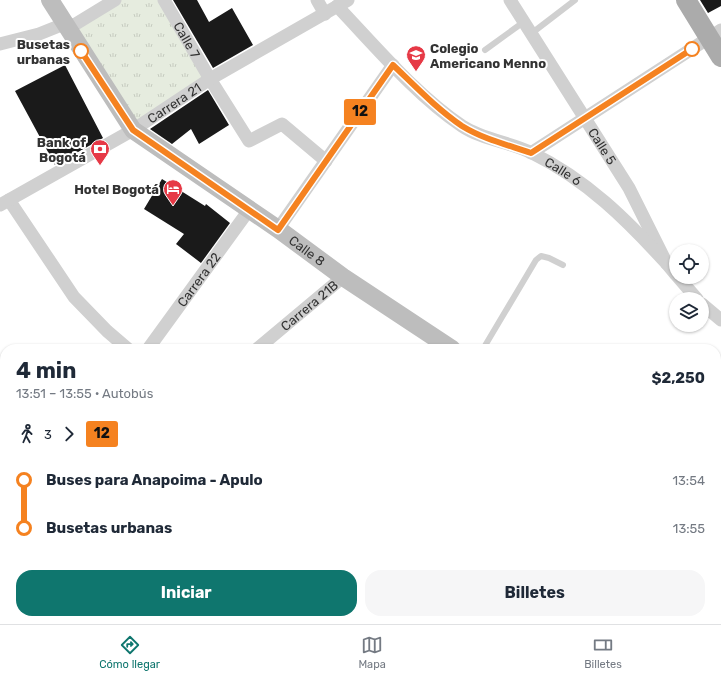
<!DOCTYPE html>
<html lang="es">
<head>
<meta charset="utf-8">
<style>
  body { margin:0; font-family:Rubik,sans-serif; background:#f6f6f7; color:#1f2937; height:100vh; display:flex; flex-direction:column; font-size:15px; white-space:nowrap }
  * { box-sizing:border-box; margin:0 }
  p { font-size:13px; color:#747a83 }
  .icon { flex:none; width:22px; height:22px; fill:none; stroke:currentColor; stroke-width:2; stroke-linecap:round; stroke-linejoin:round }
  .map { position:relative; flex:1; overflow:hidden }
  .drawer { position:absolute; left:0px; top:344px; width:721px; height:280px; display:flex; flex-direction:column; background:#fff; border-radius:16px 16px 0 0; box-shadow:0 1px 3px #0004 }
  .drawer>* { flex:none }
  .badge { padding:0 8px; border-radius:3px; font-size:14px; line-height:26px }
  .buttons { position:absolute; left:669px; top:244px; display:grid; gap:8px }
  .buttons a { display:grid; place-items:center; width:40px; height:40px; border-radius:50%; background:#fff; box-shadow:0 1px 3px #0004; font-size:20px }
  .map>.badge { position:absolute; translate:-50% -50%; box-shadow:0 0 0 2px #fff }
  .legs { display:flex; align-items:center; gap:6px; height:44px; padding:0 16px; font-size:13px }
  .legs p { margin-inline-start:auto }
  .headline { display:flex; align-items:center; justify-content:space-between; height:68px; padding:0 16px }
  h1 { font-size:22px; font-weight:700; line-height:30px }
  .cta { display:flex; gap:8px; margin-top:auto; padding:8px 16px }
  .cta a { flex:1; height:46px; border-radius:16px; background:#0f766e; color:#fff; font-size:16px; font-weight:700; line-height:46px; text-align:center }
  .cta a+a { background:#f6f6f7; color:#1f2937 }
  ul { padding:0 16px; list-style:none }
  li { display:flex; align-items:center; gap:14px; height:48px; font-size:15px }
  li i { display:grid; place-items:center; width:6px; height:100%; margin:0 5px; background:currentColor }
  li i::after { content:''; width:10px; height:10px; margin:-5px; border:3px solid; border-radius:50%; background:#fff }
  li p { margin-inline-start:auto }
  li:first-child i { background:linear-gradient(#0000 50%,currentColor 0) }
  li:last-child i { background:linear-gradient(currentColor 50%,#0000 0) }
  .tab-bar { display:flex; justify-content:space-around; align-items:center; height:56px; border-top:1px solid #e0e1e3; background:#fff; font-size:11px; color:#747a83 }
  .tab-bar a { display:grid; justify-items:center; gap:2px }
  .tab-bar .selected { color:#0f766e }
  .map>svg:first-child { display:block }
  .forest { fill:url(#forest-crowns) }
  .park { fill:url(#park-tufts) }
  .building { fill:#1a1a1a }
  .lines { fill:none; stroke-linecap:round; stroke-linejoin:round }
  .service { stroke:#d0d0d0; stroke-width:6 }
  .minor { stroke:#d0d0d0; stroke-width:13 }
  .tertiary { stroke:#d0d0d0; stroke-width:16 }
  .secondary { stroke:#bdbdbd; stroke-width:18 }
  .primary { stroke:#ababab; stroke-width:20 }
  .line-1-casing { stroke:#fff; stroke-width:9 }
  .line-1 { stroke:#f58220; stroke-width:6 }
  .stop-1-dot { fill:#fff; stroke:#f58220; stroke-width:2 }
  .labels { text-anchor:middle; stroke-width:4; stroke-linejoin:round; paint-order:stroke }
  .street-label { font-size:13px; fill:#333; stroke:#fff }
  .stop-label { font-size:13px; font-weight:bold; fill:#333; stroke:#fff; text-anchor:end }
  .poi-label { font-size:13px; font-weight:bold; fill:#333; stroke:#fff; text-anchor:end }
</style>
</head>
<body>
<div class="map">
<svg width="721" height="624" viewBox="0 0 721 624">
  <defs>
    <pattern id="forest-crowns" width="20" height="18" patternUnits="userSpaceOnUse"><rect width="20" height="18" fill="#e6ecdf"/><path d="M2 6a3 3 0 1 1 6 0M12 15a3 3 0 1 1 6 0" fill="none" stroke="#c6cbc0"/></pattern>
    <pattern id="park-tufts" width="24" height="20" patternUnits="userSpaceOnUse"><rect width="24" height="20" fill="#e6ecdf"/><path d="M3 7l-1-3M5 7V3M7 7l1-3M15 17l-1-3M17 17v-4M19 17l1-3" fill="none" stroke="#c6cbc0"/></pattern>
  </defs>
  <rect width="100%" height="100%" fill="#fff"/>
  <path class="forest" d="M0,573L5,579V619H35L39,624H0Z
    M557,619H604V624H555Z"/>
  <path class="park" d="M115,0H164L210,79L133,130L74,25Z"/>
  <path class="building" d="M173,0H197L209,22L232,8L253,45L213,68Z
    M700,0H721V6L708,13Z
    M65,65L103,138L55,165L15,91Z
    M208,90L229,125L199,144L191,129L172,144L150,129Z
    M162,179L205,206L206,204L230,223L201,263L176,244L184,234L144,209Z"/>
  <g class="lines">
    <path class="service" d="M532,33L575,0
      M485,50L525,21
      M483,349L536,260L541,256L549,258L563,265"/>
    <g class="minor">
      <path id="s1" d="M164,0L210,79L249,141L282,124L326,161"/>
      <path d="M317,0L325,14"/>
      <path id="s2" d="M510,0L629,188L667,264L676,275"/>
      <path id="s3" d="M337,6C375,46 416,95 462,126C483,140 510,142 532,153C587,180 627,220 667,264"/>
      <path d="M0,44L39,34L64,24L74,25L115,0"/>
      <path d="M531,153L721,30"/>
      <path d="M9,200L74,297L107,331L128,349"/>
      <path id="s4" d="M0,205L133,130L210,79L348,0"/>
      <path d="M278,229L393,65"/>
      <path d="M678,277L697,299"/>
      <path d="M702,304L721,320"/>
      <path id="s5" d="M148,349L249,210"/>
      <path id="s6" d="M257,349L343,277"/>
      <path d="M0,407L5,414"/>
      <path d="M469,619L472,624"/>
    </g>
    <path class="tertiary" d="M0,539L5,547
      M82,619L91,623L124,619
      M229,619L250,624"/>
    <g class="secondary">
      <path id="s7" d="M50,0L133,130L278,229L343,277L452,349"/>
      <path d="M716,515L721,519"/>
    </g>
    <path class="primary" d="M686,0L721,57"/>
  </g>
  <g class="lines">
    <defs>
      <path id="line-1" d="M81,51L133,130L278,230L393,65C415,86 437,109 462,126C483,139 508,145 531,153L692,49"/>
    </defs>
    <use href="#line-1" class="line-1-casing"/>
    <use href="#line-1" class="line-1"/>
  </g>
  <defs>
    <symbol id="university-pin" viewBox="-11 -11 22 30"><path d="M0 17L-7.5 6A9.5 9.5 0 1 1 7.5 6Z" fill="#e63946" stroke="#fff"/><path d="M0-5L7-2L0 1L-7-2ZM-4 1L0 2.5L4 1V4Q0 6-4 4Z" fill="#fff"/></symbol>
    <symbol id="bank-pin" viewBox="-11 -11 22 30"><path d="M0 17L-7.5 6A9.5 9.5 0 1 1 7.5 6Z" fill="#e63946" stroke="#fff"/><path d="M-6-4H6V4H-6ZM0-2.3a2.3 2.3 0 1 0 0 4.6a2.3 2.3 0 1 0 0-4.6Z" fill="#fff"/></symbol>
    <symbol id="hotel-pin" viewBox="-11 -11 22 30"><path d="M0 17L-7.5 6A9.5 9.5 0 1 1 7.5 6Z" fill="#e63946" stroke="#fff"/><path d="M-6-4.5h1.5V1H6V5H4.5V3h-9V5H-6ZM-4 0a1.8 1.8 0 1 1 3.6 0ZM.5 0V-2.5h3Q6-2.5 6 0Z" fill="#fff"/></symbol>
  </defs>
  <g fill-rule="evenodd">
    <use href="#university-pin" x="405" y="44" width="22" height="30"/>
    <use href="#bank-pin" x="89" y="138" width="22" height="30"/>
    <use href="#hotel-pin" x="162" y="178" width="22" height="30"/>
  </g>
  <g class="stop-1-dot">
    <circle cx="692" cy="49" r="7"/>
    <circle cx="81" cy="51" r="7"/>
  </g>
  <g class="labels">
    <g class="street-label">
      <text dy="5" stroke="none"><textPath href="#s1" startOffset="46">Calle 7</textPath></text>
      <text dy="5" stroke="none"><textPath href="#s4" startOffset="202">Carrera 21</textPath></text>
      <text dy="5" stroke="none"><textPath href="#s2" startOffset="173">Calle 5</textPath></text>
      <text dy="5" stroke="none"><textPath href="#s3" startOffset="285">Calle 6</textPath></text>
      <text dy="5" stroke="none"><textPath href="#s7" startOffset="366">Calle 8</textPath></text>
      <text dy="5" stroke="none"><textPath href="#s5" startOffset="86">Carrera 22</textPath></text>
      <text dy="5" stroke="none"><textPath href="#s6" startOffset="68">Carrera 21B</textPath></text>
    </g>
    <g class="stop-label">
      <text x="70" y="49">Busetas<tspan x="70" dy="15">urbanas</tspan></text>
    </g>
    <g class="poi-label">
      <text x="430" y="53" text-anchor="start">Colegio<tspan x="430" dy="15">Americano Menno</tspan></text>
      <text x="86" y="147">Bank of<tspan x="86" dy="15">Bogotá</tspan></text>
      <text x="159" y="194">Hotel Bogotá</text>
    </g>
  </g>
</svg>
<div class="buttons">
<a><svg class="icon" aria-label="locate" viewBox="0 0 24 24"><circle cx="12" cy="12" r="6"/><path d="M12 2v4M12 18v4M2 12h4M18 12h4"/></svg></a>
<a><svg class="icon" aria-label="layers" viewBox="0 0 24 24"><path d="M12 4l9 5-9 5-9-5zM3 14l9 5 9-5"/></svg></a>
</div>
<b class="badge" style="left:360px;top:112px;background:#f58220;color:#111">12</b>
<section class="drawer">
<div class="headline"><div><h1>4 min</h1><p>13:51 – 13:55 · Autobús</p></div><b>$2,250</b></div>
<div class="legs"><svg class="icon" aria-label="walk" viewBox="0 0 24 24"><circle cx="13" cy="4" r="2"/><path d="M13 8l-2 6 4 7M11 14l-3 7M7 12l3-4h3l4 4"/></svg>3<svg class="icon" aria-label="forward" viewBox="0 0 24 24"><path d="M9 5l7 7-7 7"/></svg><b class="badge" style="background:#f58220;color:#111">12</b></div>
<ul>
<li><i style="color:#f58220"></i><b>Buses para Anapoima - Apulo</b><p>13:54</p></li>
<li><i style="color:#f58220"></i><b>Busetas urbanas</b><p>13:55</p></li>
</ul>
<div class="cta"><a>Iniciar</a><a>Billetes</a></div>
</section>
</div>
<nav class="tab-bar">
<a class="selected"><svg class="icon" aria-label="directions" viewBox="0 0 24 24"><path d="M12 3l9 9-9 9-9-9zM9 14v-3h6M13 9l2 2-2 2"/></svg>Cómo llegar</a>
<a><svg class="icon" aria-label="map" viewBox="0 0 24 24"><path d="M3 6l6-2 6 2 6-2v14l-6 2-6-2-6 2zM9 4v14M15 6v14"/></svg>Mapa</a>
<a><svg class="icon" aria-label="tickets" viewBox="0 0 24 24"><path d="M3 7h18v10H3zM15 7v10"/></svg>Billetes</a>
</nav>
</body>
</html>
